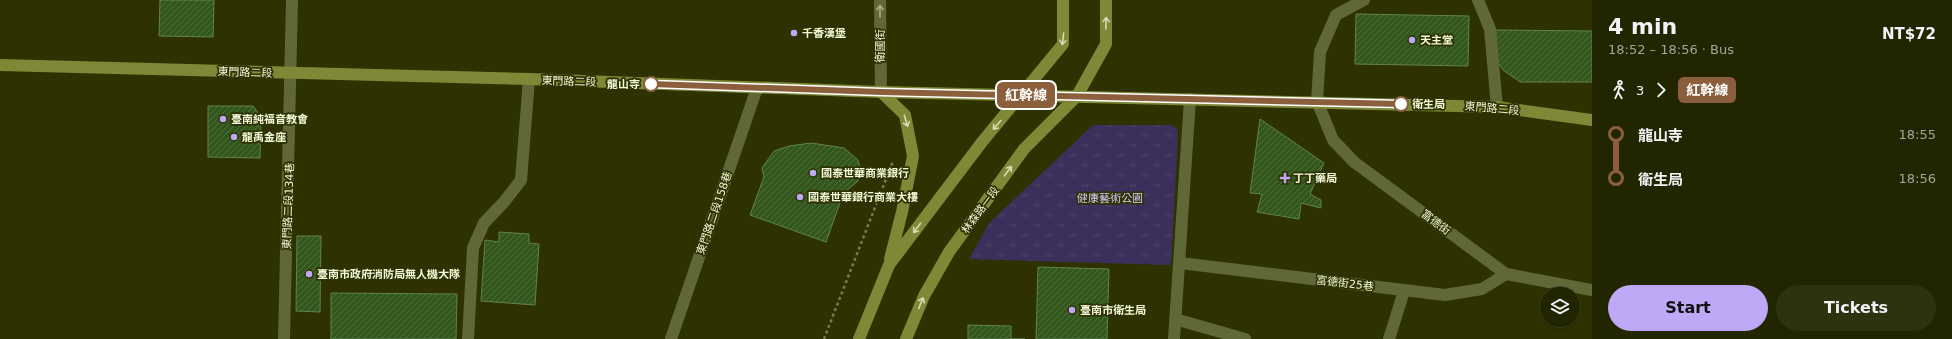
<!DOCTYPE html>
<html lang="en">
<head>
<meta charset="utf-8">
<style>
  body { margin:0; font-family:"DejaVu Sans","Noto Sans TC",sans-serif; background:#2e320f; color:#f1f3f6; height:100vh; display:flex; flex-direction:column; font-size:15px; white-space:nowrap }
  * { box-sizing:border-box; margin:0 }
  p { font-size:13px; color:#a2a599 }
  .icon { flex:none; width:22px; height:22px; fill:none; stroke:currentColor; stroke-width:2; stroke-linecap:round; stroke-linejoin:round }
  .map { position:relative; flex:1; overflow:hidden }
  .details { display:flex; flex-direction:column; background:#222600; width:360px }
  .details>* { flex:none }
  .badge { padding:0 8px; border-radius:6px; font-size:14px; line-height:26px }
  .tools { position:absolute; left:1540px; top:287px; display:grid; gap:8px }
  .tools a { display:grid; place-items:center; width:40px; height:40px; border-radius:50%; background:#222600; box-shadow:0 1px 3px #0004,0 0 0 1px #3f4322; font-size:20px }
  .map>.badge { position:absolute; translate:-50% -50%; box-shadow:0 0 0 2px #fff }
  .legs { display:flex; align-items:center; gap:6px; height:44px; padding:0 16px; font-size:13px }
  .legs p { margin-inline-start:auto }
  .headline { display:flex; align-items:center; justify-content:space-between; height:68px; padding:0 16px }
  h1 { font-size:22px; font-weight:800; line-height:30px }
  .cta { display:flex; gap:8px; margin-top:auto; padding:8px 16px }
  .cta a { flex:1; height:46px; border-radius:24px; background:#bda9f5; color:#111; font-size:16px; font-weight:800; line-height:46px; text-align:center }
  .cta a+a { background:#2e320f; color:#f1f3f6 }
  ul { padding:0 16px; list-style:none }
  li { display:flex; align-items:center; gap:14px; height:44px; font-size:15px }
  li i { display:grid; place-items:center; width:6px; height:100%; margin:0 5px; background:currentColor }
  li i::after { content:''; width:10px; height:10px; margin:-5px; border:3px solid; border-radius:50%; background:#222600 }
  li p { margin-inline-start:auto }
  li:first-child i { background:linear-gradient(#0000 50%,currentColor 0) }
  li:last-child i { background:linear-gradient(currentColor 50%,#0000 0) }
  main { display:flex; flex:1; min-height:0 }
  .map>svg:first-child { display:block }
  .park { fill:url(#park-tufts) }
  .building { fill:url(#building-hatch); stroke:#61834f }
  .lines { fill:none; stroke-linecap:round; stroke-linejoin:round }
  .path { stroke:#777c51; stroke-width:2.5; stroke-dasharray:3 3; stroke-linecap:butt }
  .lane { stroke:#616838; stroke-width:12 }
  .street { stroke:#616838; stroke-width:12 }
  .secondary { stroke:#7e8837; stroke-width:12 }
  .oneway { stroke:#aab088 }
  .oneway2 { stroke:#d6dcb0 }
  .line-1-casing { stroke:#fff; stroke-width:9 }
  .line-1 { stroke:#8b5e3c; stroke-width:6 }
  .poi-dot { fill:#bda9f5; stroke:#2d3200; stroke-width:1.5 }
  .stop-1-dot { fill:#fff; stroke:#8b5e3c; stroke-width:2 }
  .labels { text-anchor:middle; stroke-width:3.5; stroke-linejoin:round; paint-order:stroke }
  .poi-label { font-size:11px; font-weight:bold; fill:#f3f8d8; stroke:#2d3200; text-anchor:start }
  .street-label { font-size:11px; fill:#f3f8d8; stroke:#2d3200 }
  .stop-label { font-size:11px; font-weight:bold; fill:#f3f8d8; stroke:#2d3200; text-anchor:end }
  .park-label { font-size:11px; fill:#d4c8fe; stroke:#2d3200 }
</style>
</head>
<body>
<main>
<div class="map">
<svg width="1592" height="339" viewBox="0 0 1592 339">
  <defs>
    <pattern id="park-tufts" width="24" height="20" patternUnits="userSpaceOnUse"><rect width="24" height="20" fill="#3c2f5b"/><path d="M3 7l-1-3M5 7V3M7 7l1-3M15 17l-1-3M17 17v-4M19 17l1-3" fill="none" stroke="#4f446a"/></pattern>
    <pattern id="building-hatch" width="6" height="6" patternUnits="userSpaceOnUse"><rect width="6" height="6" fill="#32561c"/><path d="M-1 1l2-2M0 6l6-6M5 7l2-2" fill="none" stroke="#506f3c"/></pattern>
  </defs>
  <rect width="100%" height="100%" fill="#2d3200"/>
  <path class="park" d="M1093,125H1170L1177,128L1178,135L1171,265L969,259L989,223Z"/>
  <path class="building" d="M160,0H214L213,37L159,36Z
    M1356,14L1469,16L1468,66L1355,64Z
    M1495,30L1592,31V82H1520L1503,70L1495,58Z
    M208,106H253L261,117L260,158L208,157Z
    M1260,119L1324,163L1310,194L1321,200V208L1301,203L1299,219L1257,212L1262,194L1250,193Z
    M811,143L844,148L858,160L860,167L858,181L846,191L840,203L826,242L750,215L764,177L762,168L774,151L789,146Z
    M499,232L529,234V243L539,244L535,305L481,301L485,240L499,242Z
    M297,236H321L320,312L296,311Z
    M1038,267L1109,269L1107,339H1036Z
    M331,293L457,294L456,339H331Z
    M968,325L1011,326V339H1025H968Z"/>
  <g class="lines">
    <path class="path" d="M824,339L893,161"/>
    <path class="lane" d="M1317,101L1320,52L1336,15L1364,0
      M1180,263L1445,295L1482,289L1506,274
      M1175,319L1245,339
      M284,339L292,0
      M468,339L473,248L484,223L504,202L521,180L529,79
      M1174,339L1190,99
      M1389,339L1404,291"/>
    <path class="street" d="M880,0L881,92
      M1478,0L1490,29L1497,107
      M1317,101L1333,140L1354,162L1506,274L1592,290
      M671,339L757,88"/>
    <path class="secondary" d="M0,65L529,79L881,92L1497,107L1592,120
      M881,92L905,115L913,156L902,212L890,259
      M859,339L889,265L982,142L1063,44V0
      M906,339L924,296L949,252L1024,149L1077,96L1106,44V0"/>
  </g>
  <defs><path id="oneway-shaft" d="M-6 0H5M1.5-3L5.5 0L1.5 3" fill="none" stroke-width="1.6" stroke-linecap="round" stroke-linejoin="round"/></defs>
  <use class="oneway" href="#oneway-shaft" transform="translate(880 11) rotate(-90)"/>
  <g class="oneway2">
    <use href="#oneway-shaft" transform="translate(1106 23) rotate(-89)"/>
    <use href="#oneway-shaft" transform="translate(1063 39) rotate(96)"/>
    <use href="#oneway-shaft" transform="translate(906 121) rotate(73)"/>
    <use href="#oneway-shaft" transform="translate(997 125) rotate(130)"/>
    <use href="#oneway-shaft" transform="translate(1008 171) rotate(-53)"/>
    <use href="#oneway-shaft" transform="translate(917 228) rotate(127)"/>
    <use href="#oneway-shaft" transform="translate(921 303) rotate(-68)"/>
  </g>
  <g class="lines">
    <defs>
      <path id="line-1" d="M651,84L881,92L1401,104"/>
    </defs>
    <use href="#line-1" class="line-1-casing"/>
    <use href="#line-1" class="line-1"/>
  </g>
  <g class="poi-dot">
    <circle cx="794" cy="33" r="4"/>
    <circle cx="1412" cy="40" r="4"/>
    <circle cx="223" cy="119" r="4"/>
    <circle cx="234" cy="137" r="4"/>
    <circle cx="813" cy="173" r="4"/>
    <path d="M1283 172h4v4h4v4h-4v4h-4v-4h-4v-4h4z"/>
    <circle cx="800" cy="197" r="4"/>
    <circle cx="309" cy="274" r="4"/>
    <circle cx="1072" cy="310" r="4"/>
  </g>
  <g class="stop-1-dot">
    <circle cx="651" cy="84" r="7"/>
    <circle cx="1401" cy="104" r="7"/>
  </g>
  <g class="labels">
    <g class="poi-label">
      <text x="802" y="37">千香漢堡</text>
      <text x="1420" y="44">天主堂</text>
      <text x="231" y="123">臺南純福音教會</text>
      <text x="242" y="141">龍禹金座</text>
      <text x="821" y="177">國泰世華商業銀行</text>
      <text x="1293" y="182">丁丁藥局</text>
      <text x="808" y="201">國泰世華銀行商業大樓</text>
      <text x="317" y="278">臺南市政府消防局無人機大隊</text>
      <text x="1080" y="314">臺南市衛生局</text>
    </g>
    <g class="street-label">
      <text transform="translate(880 46) rotate(-90)" y="4">衛國街</text>
      <text transform="translate(245 72) rotate(2)" y="4">東門路二段</text>
      <text transform="translate(569 81) rotate(2)" y="4">東門路二段</text>
      <text transform="translate(1492 108) rotate(5)" y="4">東門路二段</text>
      <text transform="translate(288 206) rotate(-88)" y="4">東門路二段134巷</text>
      <text transform="translate(980 210) rotate(-54)" y="4">林森路一段</text>
      <text transform="translate(714 213) rotate(-71)" y="4">東門路二段158巷</text>
      <text transform="translate(1436 222) rotate(37)" y="4">富德街</text>
      <text transform="translate(1345 283) rotate(7)" y="4">富德街25巷</text>
    </g>
    <g class="stop-label">
      <text x="640" y="88">龍山寺</text>
      <text x="1412" y="108" text-anchor="start">衛生局</text>
    </g>
    <g class="park-label">
      <text x="1110" y="202">健康藝術公園</text>
    </g>
  </g>
</svg>
<div class="tools">
<a><svg class="icon" aria-label="layers" viewBox="0 0 24 24"><path d="M12 4l9 5-9 5-9-5zM3 14l9 5 9-5"/></svg></a>
</div>
<b class="badge" style="left:1026px;top:95px;background:#8b5e3c;color:#fff">紅幹線</b>
</div>
<section class="details">
<div class="headline"><div><h1>4 min</h1><p>18:52 – 18:56 · Bus</p></div><b>NT$72</b></div>
<div class="legs"><svg class="icon" aria-label="walk" viewBox="0 0 24 24"><circle cx="13" cy="4" r="2"/><path d="M13 8l-2 6 4 7M11 14l-3 7M7 12l3-4h3l4 4"/></svg>3<svg class="icon" aria-label="forward" viewBox="0 0 24 24"><path d="M9 5l7 7-7 7"/></svg><b class="badge" style="background:#8b5e3c;color:#fff">紅幹線</b></div>
<ul>
<li><i style="color:#8b5e3c"></i><b>龍山寺</b><p>18:55</p></li>
<li><i style="color:#8b5e3c"></i><b>衛生局</b><p>18:56</p></li>
</ul>
<div class="cta"><a>Start</a><a>Tickets</a></div>
</section>
</main>
</body>
</html>
